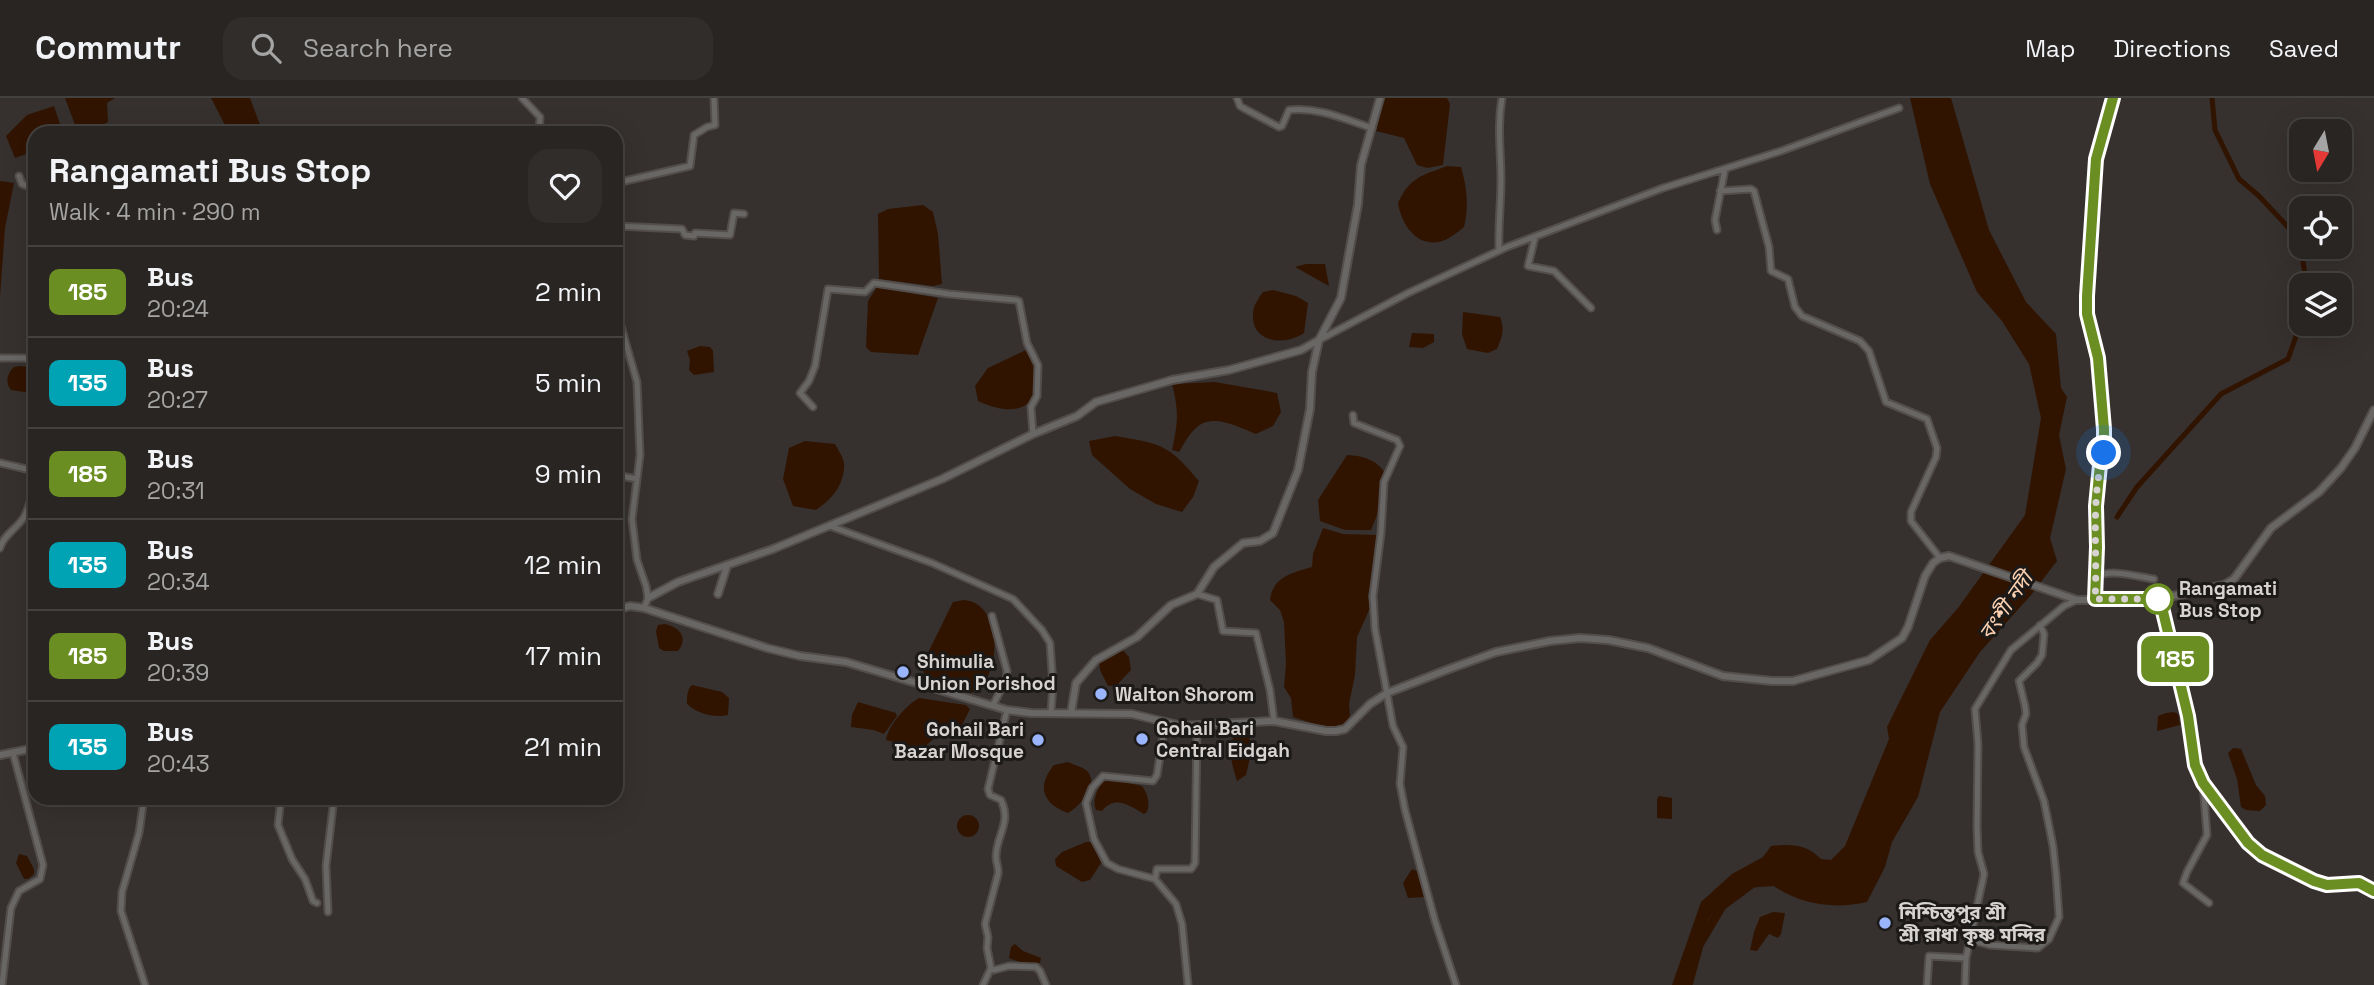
<!DOCTYPE html>
<html lang="en">
<head>
<meta charset="utf-8">
<style>
  body { margin:0; font-family:"Space Grotesk","Noto Sans Bengali",sans-serif; background:#302d2a; color:#f1f3f6; height:100vh; display:flex; flex-direction:column; font-size:26px; white-space:nowrap }
  * { box-sizing:border-box; margin:0 }
  p { font-size:23px; color:#a5a5a5 }
  .icon { flex:none; width:38px; height:38px; fill:none; stroke:currentColor; stroke-width:2; stroke-linecap:round; stroke-linejoin:round }
  .map { position:relative; flex:1; overflow:hidden }
  .drawer { position:absolute; left:28px; top:28px; width:595px; height:679px; display:flex; flex-direction:column; background:#282522; border-radius:21px; box-shadow:0 7px 28px #0002,0 0 0 2px #444240 }
  .drawer>* { flex:none }
  .badge { padding:0 14px; border-radius:10px; font-size:24px; line-height:46px }
  .needle { width:46px; rotate:190deg }
  .controls { position:absolute; left:2289px; top:21px; display:grid; gap:14px }
  .controls a { display:grid; place-items:center; width:63px; height:63px; border-radius:14px; background:#282522; box-shadow:0 7px 28px #0002,0 0 0 2px #444240; font-size:35px }
  .you { position:absolute; width:35px; height:35px; margin:-18px; border:5px solid #fff; border-radius:50%; background:#1a73e8; box-shadow:0 0 0 10px #1a73e833 }
  .map>.badge { position:absolute; translate:-50% -50%; box-shadow:0 0 0 4px #fff }
  .round { display:grid; place-items:center; flex:none; width:74px; height:74px; border-radius:21px; background:#302d2a }
  .summary { display:flex; align-items:center; justify-content:space-between; height:119px; padding:0 21px }
  h1 { font-size:33px; font-weight:700; line-height:52px }
  ul { padding:0; list-style:none }
  li { display:flex; align-items:center; gap:21px; height:91px; padding:0 21px; border-top:2px solid #444240 }
  li div { flex:1 }
  li b { display:block; font-size:26px }
  li em { font-style:normal }
  li .badge { min-width:77px; font-weight:700; text-align:center }
  header { display:flex; align-items:center; gap:42px; box-sizing:border-box; height:98px; padding:0 35px; background:#282522; border-bottom:2px solid #444240 }
  header strong { font-size:33px }
  nav { display:flex; gap:38px; margin-inline-start:auto; font-size:24px }
  .search { width:490px; height:63px; background:#302d2a; display:flex; align-items:center; gap:18px; box-sizing:border-box; padding:0 24px; border-radius:21px; color:#a5a5a5; font-size:26px }
  .map>svg:first-child { display:block }
  .water { fill:#311400 }
  .lines { fill:none; stroke-linecap:round; stroke-linejoin:round }
  .canal { stroke:#311400; stroke-width:5 }
  .river { stroke:#311400; stroke-width:9 }
  .minor-casing { stroke:#534e4b; stroke-width:9 }
  .tertiary-casing { stroke:#534e4b; stroke-width:10 }
  .minor { stroke:#696765; stroke-width:5 }
  .tertiary { stroke:#696765; stroke-width:6 }
  .line-casing { stroke:#fff; stroke-width:16 }
  .line { stroke:#6b8e23; stroke-width:10 }
  .walk { stroke:#d6d3d1; stroke-width:7; stroke-dasharray:0 12.6 }
  .stop-dot { fill:#fff; stroke:#6b8e23; stroke-width:3.5 }
  .poi-dot { fill:#9ab5fd; stroke:#1c1a18; stroke-width:2.5 }
  .labels { text-anchor:middle; stroke-width:6; stroke-linejoin:round; paint-order:stroke }
  .stop-label { font-size:19px; font-weight:bold; fill:#d6d3d1; stroke:#1c1a18; text-anchor:start }
  .poi-label { font-size:19px; font-weight:bold; fill:#d6d3d1; stroke:#1c1a18; text-anchor:start }
  .water-label { font-size:21px; font-style:italic; fill:#fbd1b2; stroke:#1c1a18 }
</style>
</head>
<body>
<header>
<strong>Commutr</strong>
<div class="search"><svg class="icon" aria-label="search" viewBox="0 0 24 24"><circle cx="10" cy="10" r="6"/><path d="M15 15l6 6"/></svg>Search here</div>
<nav><a>Map</a><a>Directions</a><a>Saved</a></nav>
</header>
<div class="map">
<svg width="2374" height="887" viewBox="0 0 2374 887">
  <rect width="100%" height="100%" fill="#36312e"/>
  <path class="water" d="M65,0H115L107,5L108,24L95,31L78,35Z
    M211,0H250L263,35H225L226,29Z
    M1384,0H1447L1450,6L1443,67L1427,70L1417,67L1404,40L1376,33Z
    M1910,0H1951L1989,132L2026,204L2056,236L2061,290L2067,299L2059,337L2066,371L2050,440L2057,463L2031,497L1980,554L1940,614L1918,699L1892,744L1885,769L1867,804C1831,812 1797,806 1768,784C1750,789 1732,795 1718,809C1702,823 1692,866 1686,887H1672L1701,804L1732,776L1763,759L1771,748C1792,746 1806,746 1821,761L1831,762L1845,748L1889,641L1887,629L1930,542L1958,510L2025,417L2041,320L2029,266L2002,223L1977,194L1930,86Z
    M54,8L63,35H35V53L15,60L6,38L27,17Z
    M1447,68L1461,69C1467,89 1469,109 1464,129C1457,135 1448,142 1439,144C1415,148 1401,125 1398,105C1410,79 1421,78 1447,68Z
    M0,83L14,85L5,130L0,199Z
    M923,107L933,114L938,136L942,186L933,188L879,181L878,116L888,111Z
    M1306,166H1325L1329,188L1295,169Z
    M877,189L938,200L918,257L871,254L866,249L868,203Z
    M1273,192L1296,198L1308,205L1304,235C1282,250 1246,243 1254,209C1256,204 1260,198 1263,194Z
    M1463,214L1500,219C1505,231 1502,239 1497,251L1488,255L1467,251L1462,236Z
    M1412,235L1434,236V244L1423,250L1409,249Z
    M700,248L710,249L713,253L714,274L694,277L689,272L690,262L687,253Z
    M1030,250C1049,299 1028,326 978,303L975,288L988,270Z
    M20,268L28,269L35,274V290L31,295L11,292C5,285 7,275 14,269Z
    M1215,284L1277,295L1281,314L1273,328L1256,336C1239,329 1212,314 1196,330C1189,336 1184,346 1179,354L1172,352C1178,325 1179,313 1172,286Z
    M1115,338C1162,346 1168,346 1199,383L1193,399L1182,414L1156,406L1130,391L1092,357L1089,343Z
    M805,343L835,346C838,352 844,360 844,366C845,387 831,402 816,412L793,408L783,381L789,350Z
    M1347,357C1363,358 1376,361 1385,375L1377,417L1371,432H1345L1320,423L1318,402Z
    M1323,430L1343,436L1376,437L1378,442L1368,498L1370,510L1357,539L1355,577L1349,606L1350,618L1345,626L1336,630L1321,628L1293,619L1291,600L1284,589L1286,566L1284,524L1280,512L1270,502C1273,479 1291,475 1312,469L1313,456Z
    M964,502C1005,505 1002,584 971,595L931,582L924,577L922,567L953,504Z
    M665,526C679,529 689,539 678,553H664L659,550L656,533L658,527Z
    M1121,550L1129,559L1131,572L1117,587L1108,588L1100,572L1099,562Z
    M692,587L722,594L729,600L728,617C714,620 698,616 687,606C687,599 687,591 692,587Z
    M919,600L966,607L970,611L961,629L946,630L922,651L886,642C888,628 906,607 919,600Z
    M858,604L896,615L897,618L884,636L874,632L851,629L852,617Z
    M2174,614L2178,616L2180,627L2157,633L2158,618L2166,615Z
    M1246,631C1254,647 1250,660 1246,677L1237,683C1232,667 1225,645 1239,632Z
    M2233,650L2241,651L2256,687L2265,698L2266,707L2260,713L2246,712L2241,709L2237,681L2228,655Z
    M1068,664C1074,667 1084,669 1088,674C1099,688 1079,709 1068,715C1043,706 1036,689 1054,667Z
    M1110,681L1142,688C1148,696 1150,705 1147,714L1144,716C1129,707 1115,697 1102,713L1096,712C1092,702 1097,694 1101,685Z
    M1659,698L1672,700V721L1657,720V701Z
    M957 728a11 11 0 1 1 22 0a11 11 0 1 1-22 0Z
    M1086,744H1092L1101,765L1090,782L1082,784L1056,768L1055,761L1062,754Z
    M19,756L27,758L34,771V776L28,781H24L16,765Z
    M1412,771L1419,774L1422,782L1424,799L1408,800L1403,785Z
    M1773,814L1785,815L1781,836L1778,840L1769,836L1757,853L1750,852L1754,834L1760,819Z
    M1015,846L1023,853L1041,860L1040,865H1022L1009,860L1011,849Z"/>
  <g class="lines">
    <path class="canal" d="M2212,0L2215,32L2239,81L2259,98L2299,141L2307,187
      M2117,419L2137,389L2221,296L2288,261L2301,224"/>
    <path class="river" d="M1688,887L1699,847L1722,808L1753,785L1780,783"/>
    <defs>
      <path id="minor" d="M522,0L540,19L539,35
        M1237,0L1240,8L1245,11L1279,29L1282,28L1289,12C1319,9 1344,21 1372,30
        M19,78L22,86L30,89L35,87
        M616,85L690,68L694,37L707,29L715,27L714,0
        M1720,93L1751,91L1754,93L1769,149L1771,173L1788,181L1795,209L1802,218L1860,243L1869,253L1886,304L1927,321L1937,350L1936,359L1911,414V423L1940,460
        M616,128L682,131L685,137L694,138L695,135L730,137L734,115L744,116
        M1717,132L1715,122L1725,71
        M1535,139L1528,168L1554,173L1591,210
        M1499,152C1498,129 1501,105 1501,82C1501,54 1497,28 1502,0
        M616,211L637,284L640,357L632,421L637,462L646,488L648,500L644,510
        M1321,241L1408,195L1507,149L1663,90L1781,53L1899,10
        M0,260H25L35,263
        M813,309L800,295L809,283L815,268L828,191L865,194L874,185L949,196L1016,202L1019,203L1027,245L1038,267L1037,298L1031,309L1033,336
        M1353,317L1354,325L1397,342L1400,348L1384,384L1381,435L1373,498L1375,531L1393,628L1403,649L1400,686L1405,712L1435,823L1456,887
        M0,365L35,373
        M616,377L637,381
        M830,428L932,465L1013,501L1042,532L1050,545L1053,587L1051,615
        M0,450C4,436 17,431 24,419C30,409 32,396 35,386
        M2096,479C2111,470 2138,479 2154,481
        M1197,496L1217,502L1223,533L1256,535L1270,592L1274,623
        M2159,501L2188,618L2195,667L2203,685L2248,745L2262,757L2314,783L2327,787L2359,785L2374,793
        M992,518L1007,573L1006,582L993,607
        M1007,612L988,691L990,697L1001,702C1012,725 996,737 996,759C996,765 999,769 998,776L985,826L988,839L987,850L991,870L994,872L1009,868L1036,869L1040,873L1046,887
        M1165,625L1157,677L1153,683L1103,678L1092,690L1086,705L1094,741L1107,765L1118,771L1155,781L1176,806L1182,826L1188,887
        M2203,685L2207,737L2187,774L2183,785L2209,805
        M144,700L139,735L122,794L121,813L145,887
        M281,700L278,727L292,761L305,781L313,803L317,805
        M1155,781L1157,771H1191L1195,765L1197,629
        M328,814L326,768L334,700
        M1971,842L1990,847L2038,850L2049,841L2059,819L2056,776L2053,748L2044,703L2024,649L2022,627L2026,616L2025,608L2019,583L2037,565L2042,557L2044,536L2040,527
        M2,887L11,810L19,793L40,781L43,767L13,655
        M983,887L991,870
        M1927,887L1929,858L1966,860
        M1965,887L1966,860L1984,776L1978,754L1977,729L1978,646L1975,611L2011,552L2064,508L2077,502"/>
      <path id="tertiary" d="M718,496L727,468
        M648,500L678,484L773,451L942,381L1033,336L1077,318L1096,304L1172,282L1229,272L1276,259L1301,252L1319,242L1341,200L1358,106L1361,67L1380,0
        M2095,501L2097,449L2096,408L2103,355L2104,331L2097,246L2087,216V198L2096,61L2113,0
        M616,512L630,508L644,510L767,550L800,558L846,564L1007,612L1031,615L1132,616L1182,628L1274,623L1326,633H1336L1345,631L1370,606L1387,595L1449,571L1496,554L1550,543L1580,540L1608,542L1648,550L1723,578L1772,583H1793L1869,562L1902,540L1908,529L1925,478L1933,465L1940,460L1949,458L2077,502L2159,501L2224,487L2234,481L2271,430L2319,394L2341,370L2355,350L2374,312
        M1071,615L1076,585L1096,562L1137,539L1171,507L1197,496L1214,469L1243,445L1260,443L1273,435L1298,372L1310,311L1312,274L1319,242
        M0,657L35,650"/>
    </defs>
    <use href="#minor" class="minor-casing"/>
    <use href="#tertiary" class="tertiary-casing"/>
    <use href="#minor" class="minor"/>
    <use href="#tertiary" class="tertiary"/>
  </g>
  <g class="lines">
    <defs>
      <path id="line" d="M2113,0L2096,61L2087,198V216L2098,260L2104,331V355L2100,367L2096,408L2097,449L2095,501H2160L2188,618L2195,667L2203,685L2248,745L2262,757L2314,783L2327,787L2359,785L2374,793"/>
    </defs>
    <use href="#line" class="line-casing"/>
    <use href="#line" class="line"/>
    <path class="walk" d="M2104,355C2090,400 2098,454 2095,501H2158"/>
  </g>
  <circle class="stop-dot" cx="2158" cy="501" r="14"/>
  <g class="poi-dot">
    <circle cx="903" cy="574" r="7"/>
    <circle cx="1101" cy="596" r="7"/>
    <circle cx="1142" cy="641" r="7"/>
    <circle cx="1038" cy="642" r="7"/>
    <circle cx="1885" cy="825" r="7"/>
  </g>
  <g class="labels">
    <g class="stop-label">
      <text x="2179" y="497">Rangamati<tspan x="2179" dy="22">Bus Stop</tspan></text>
    </g>
    <g class="poi-label">
      <text x="917" y="570">Shimulia<tspan x="917" dy="22">Union Porishod</tspan></text>
      <text x="1115" y="603">Walton Shorom</text>
      <text x="1156" y="637">Gohail Bari<tspan x="1156" dy="22">Central Eidgah</tspan></text>
      <text x="1024" y="638" text-anchor="end">Gohail Bari<tspan x="1024" dy="22">Bazar Mosque</tspan></text>
      <text x="1899" y="821">নিশ্চিন্তপুর শ্রী<tspan x="1899" dy="22">শ্রী রাধা কৃষ্ণ মন্দির</tspan></text>
    </g>
    <g class="water-label">
      <text transform="translate(2006 508) rotate(-55)" y="7">বংশী নদী</text>
    </g>
  </g>
</svg>
<div class="controls">
<a><svg class="needle" viewBox="-14 -14 28 28"><path d="M0-13l5 13h-10z" fill="#e53935"/><path d="M0 13l5-13h-10z" fill="#a5a5a5"/></svg></a>
<a><svg class="icon" aria-label="locate" viewBox="0 0 24 24"><circle cx="12" cy="12" r="6"/><path d="M12 2v4M12 18v4M2 12h4M18 12h4"/></svg></a>
<a><svg class="icon" aria-label="layers" viewBox="0 0 24 24"><path d="M12 4l9 5-9 5-9-5zM3 14l9 5 9-5"/></svg></a>
</div>
<div class="you" style="left:2104px;top:355px"></div>
<b class="badge" style="left:2175px;top:561px;background:#6b8e23;color:#fff">185</b>
<section class="drawer">
<div class="summary"><div><h1>Rangamati Bus Stop</h1><p>Walk · 4 min · 290 m</p></div><a class="round"><svg class="icon" aria-label="heart" viewBox="0 0 24 24"><path d="M12 20l-8-8c-3-5 5-10 8-4 3-6 11-1 8 4z"/></svg></a></div>
<ul>
<li><span class="badge" style="background:#6b8e23;color:#fff">185</span><div><b>Bus</b><p>20:24</p></div><em>2 min</em></li>
<li><span class="badge" style="background:#00a3b4;color:#fff">135</span><div><b>Bus</b><p>20:27</p></div><em>5 min</em></li>
<li><span class="badge" style="background:#6b8e23;color:#fff">185</span><div><b>Bus</b><p>20:31</p></div><em>9 min</em></li>
<li><span class="badge" style="background:#00a3b4;color:#fff">135</span><div><b>Bus</b><p>20:34</p></div><em>12 min</em></li>
<li><span class="badge" style="background:#6b8e23;color:#fff">185</span><div><b>Bus</b><p>20:39</p></div><em>17 min</em></li>
<li><span class="badge" style="background:#00a3b4;color:#fff">135</span><div><b>Bus</b><p>20:43</p></div><em>21 min</em></li>
</ul>
</section>
</div>
</body>
</html>
